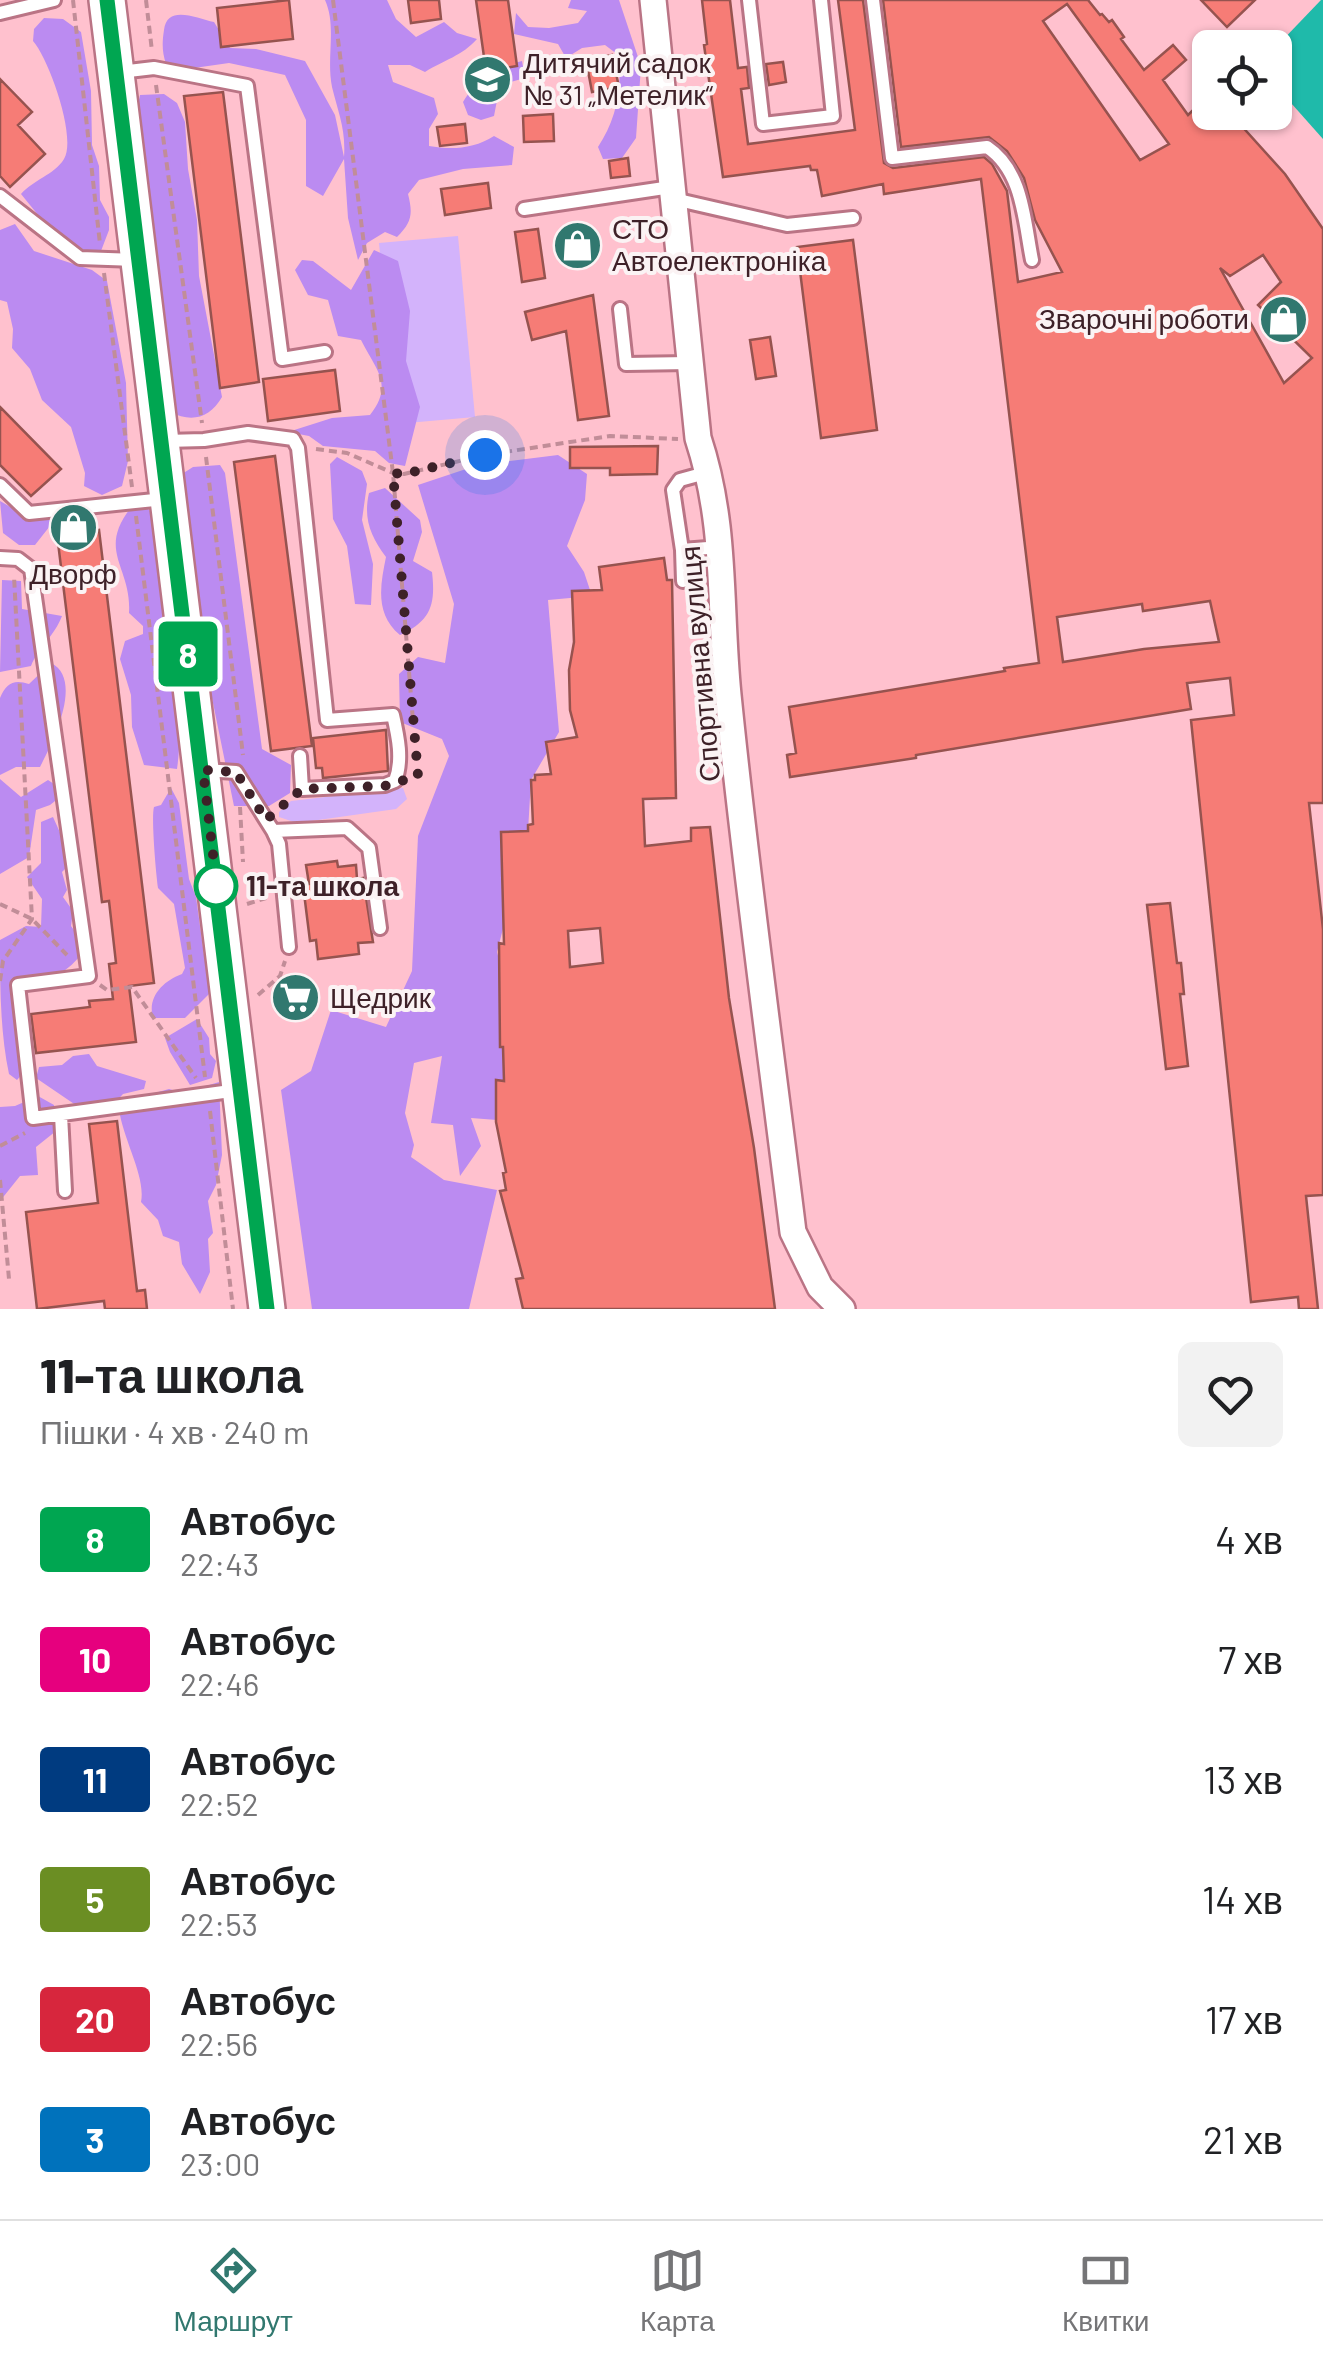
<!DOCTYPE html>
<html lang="uk">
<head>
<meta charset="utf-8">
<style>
  body { margin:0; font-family:Barlow,sans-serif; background:#f2f2f2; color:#202124; height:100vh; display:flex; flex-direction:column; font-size:38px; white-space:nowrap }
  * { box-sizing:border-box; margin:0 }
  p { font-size:32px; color:#757577 }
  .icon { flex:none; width:55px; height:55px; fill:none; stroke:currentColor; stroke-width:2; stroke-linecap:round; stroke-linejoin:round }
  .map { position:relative; height:1309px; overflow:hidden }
  .sheet { display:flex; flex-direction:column; background:#fff; flex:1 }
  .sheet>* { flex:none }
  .badge { padding:0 20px; border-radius:8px; font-size:35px; line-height:65px }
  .tools { position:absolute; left:1192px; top:30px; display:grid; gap:20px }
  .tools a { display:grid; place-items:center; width:100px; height:100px; border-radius:15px; background:#fff; box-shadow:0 2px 8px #0004; font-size:50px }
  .you { position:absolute; width:50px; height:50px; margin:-25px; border:8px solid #fff; border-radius:50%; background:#1a73e8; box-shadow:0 0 0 15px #1a73e833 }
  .map>.badge { position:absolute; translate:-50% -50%; box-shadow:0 0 0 5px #fff }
  .round { display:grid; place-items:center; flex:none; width:105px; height:105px; border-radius:15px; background:#f2f2f2 }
  .headline { display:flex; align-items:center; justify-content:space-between; height:170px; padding:0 40px }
  h1 { font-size:48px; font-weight:800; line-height:75px }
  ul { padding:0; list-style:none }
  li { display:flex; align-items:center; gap:30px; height:120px; padding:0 40px }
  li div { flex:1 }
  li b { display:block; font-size:38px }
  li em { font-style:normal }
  li .badge { min-width:110px; font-weight:700; text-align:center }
  .tab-bar { display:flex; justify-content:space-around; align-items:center; height:140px; border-top:2px solid #e0e0e0; background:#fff; font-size:28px; color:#757577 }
  .tab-bar a { display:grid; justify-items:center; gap:5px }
  .tab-bar .selected { color:#31786f }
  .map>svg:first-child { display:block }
  .green { fill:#d3b3fb }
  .forest { fill:#bb8bf1 }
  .water { fill:#1fbaaa }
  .building { fill:#f67c76; stroke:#96534f; stroke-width:2.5; fill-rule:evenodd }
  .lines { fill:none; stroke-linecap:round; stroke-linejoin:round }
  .lane-casing { stroke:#ba7485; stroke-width:18 }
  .street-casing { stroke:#ba7485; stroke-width:30 }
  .secondary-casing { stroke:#ba7485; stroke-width:40 }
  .path { stroke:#c18d98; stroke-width:4; stroke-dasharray:8 5; stroke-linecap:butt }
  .lane { stroke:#fff; stroke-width:12 }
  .street { stroke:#fff; stroke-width:25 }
  .secondary { stroke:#fff; stroke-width:35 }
  .line-casing { stroke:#fff; stroke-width:22 }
  .line { stroke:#00a651; stroke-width:15 }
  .walk { stroke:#3e2128; stroke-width:10; stroke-dasharray:0 18 }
  .stop-dot { fill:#fff; stroke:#00a651; stroke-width:5 }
  .labels { text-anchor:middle; stroke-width:8; stroke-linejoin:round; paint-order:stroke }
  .poi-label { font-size:28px; fill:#3e2128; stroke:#fbf3f4; text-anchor:start }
  .street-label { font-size:28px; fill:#3e2128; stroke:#fbf3f4 }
  .stop-label { font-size:28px; font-weight:bold; fill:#3e2128; stroke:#fbf3f4; text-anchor:start }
</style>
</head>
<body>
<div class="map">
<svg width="1323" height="1309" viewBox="0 0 1323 1309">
  <rect width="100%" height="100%" fill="#ffc1ce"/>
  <path class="green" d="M458,236L475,417L396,424L379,243Z
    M403,788L407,799L396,809L297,823L279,817V812L291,801Z"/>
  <path class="forest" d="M325,0H387L396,19L416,37L444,22L457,33L477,39C462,56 444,60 425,72L410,65H388L393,82L434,98L438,114L429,129V146C451,150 474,149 494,136L514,147L512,165L463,169L419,180L408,194C413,214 412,222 397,237L385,232L367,243L358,260L348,218L344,159L323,196L306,186V120L285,75L229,63L187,69L166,64C162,52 162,43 164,30C167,4 196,18 214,22L230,48L256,49L305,61L335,115L344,157C346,129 338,112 332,87C326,57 337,27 325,0Z
    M571,0H619L641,66L636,138L622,158L603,159L598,147C616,120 624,86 617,54L605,45L582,48L566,58L558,44L514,34L516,13L528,27L549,28L578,23L587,11L568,8Z
    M44,18L63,19L81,32L91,91L92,145L99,166L100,200L109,217V230L101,251L84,254L47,226L21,194C33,180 54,175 64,159C77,138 49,59 33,41L34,29Z
    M522,61L525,78L500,85L494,116L481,120L468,115L463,102C478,78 495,68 522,61Z
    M164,94L177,103L185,122L188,169L197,220L199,276L222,397C210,418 192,423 170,412L132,134L140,95Z
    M15,224L34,251L92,270L107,281L126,383L128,461L122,486L102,495L84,486L85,473L71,427L42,400L30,369L12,348L13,329L7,302L0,300V230Z
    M374,250L398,261L410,311L406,361L420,407L405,466L389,463L375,451L323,446L309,436L288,432L332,418L370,415C394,384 376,370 361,340L338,336L328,300L308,295L295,270L302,260L313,261L351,290Z
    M558,455L587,474L585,500L567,546L584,572L592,596L548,600L559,732L531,780L528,831L497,952L525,1058L511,1121L471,1118L481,1146L460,1176L453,1125L431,1123L442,1056L414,1063L405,1113L414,1145L411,1157L444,1180L497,1190L469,1309H312L281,1090L311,1071L331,1010L386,1027L412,971L418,836L449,756L442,739L400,722L399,674L418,657L445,663L454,604L418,485L478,465Z
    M337,457L362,471L367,484L362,520L373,564L371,605L355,604L347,546L333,519L330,464Z
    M220,465L225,473L262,749L291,765L290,793L269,806H234L212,698L182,474L193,467Z
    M385,488L420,520L422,532L413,561L432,572C436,606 430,621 400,635C375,614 380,586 386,557C371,537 363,519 369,493Z
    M0,501L14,509L27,506L54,509L57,517L35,545H19L3,533Z
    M133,505H145C174,537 159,592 163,632C165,650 173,667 175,685C180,713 181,741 177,769L144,765L132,727L131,695L120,659L125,641L143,634V626L129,613C132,566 95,551 133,505Z
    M2,580L21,581L22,609L62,616C54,637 39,646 31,666L0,672Z
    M51,663C84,679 53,742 40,767H16L0,775V698C6,683 14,679 29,684Z
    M0,779L21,797L48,780L57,786L60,797L50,805L36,810L29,857L0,874Z
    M171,788L179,803L189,879L196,897L204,955L214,989L185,1018H153C147,997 163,981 182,974L185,968L174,904L158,888C156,874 151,817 154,807L161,805Z
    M53,817L62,837L76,843L70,864L62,872L67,890L63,897L73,911L71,926L86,947C75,967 46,989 22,977L14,978L20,1064L24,1072L17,1080L9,1074C0,1032 0,984 0,940L26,926L41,927L42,899L27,877L41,863V822Z
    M197,1019L209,1038L210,1054L216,1061L212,1078L190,1085L170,1052L165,1038Z
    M89,1054L97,1066L146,1081L144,1089L123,1094L110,1108L83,1110L36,1078L39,1067L62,1065L73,1056Z
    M219,1082L222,1155L216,1185L208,1201L213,1233L208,1239L210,1272L200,1294L182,1264L179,1242L163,1236L158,1220L141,1202C146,1176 123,1140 119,1109L137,1098L169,1089L183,1093Z
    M38,1096L54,1105L56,1131L36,1147L38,1175L20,1176L0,1201V1107L15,1106Z"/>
  <path class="water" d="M1321,0H1323V139L1275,85V48Z"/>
  <path class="building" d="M289,0L293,39L221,47L217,8Z
    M408,0H439L441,19L411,23Z
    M476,0H508L517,66L486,71Z
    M702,0H730L738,68L747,67L749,88L741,89L748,144L855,130L838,0H863L884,163L893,168L984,157L992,164L1007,191L1018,282L1062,272L1035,220L1024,178L1007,151L989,137L901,147L883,0H1088L1100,15L1102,14L1109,22L1112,20L1124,37L1121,39L1144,70L1173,45L1186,60L1163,80L1188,115L1210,94V112H1229L1285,174L1323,229V803H1309L1323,929V1195L1306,1196L1318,1309H1299L1298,1297L1251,1302L1191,720L1234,715L1230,678L1187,683L1191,709L916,755V758L790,777L787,755L796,753L789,707L1005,671L1004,668L1039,663L981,179L884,194L883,184L822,196L817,170H811L810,166L723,177L704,45L707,44ZM1067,4L1169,144L1140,160L1043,21ZM1263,255L1281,282L1258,305L1312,358L1284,383L1220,268L1230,276ZM1210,601L1219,642L1144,649L1063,662L1057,617L1142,604L1143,611Z
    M1201,0H1255L1227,27Z
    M612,55L619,87L592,92L586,60Z
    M783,62L786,82L769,85L766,64Z
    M0,79L32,112L18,125L45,154L10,187L0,176Z
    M223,92L259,382L220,388L184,96Z
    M553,114L554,141L524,142L523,116Z
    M465,124L467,143L440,146L437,127Z
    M628,158L630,176L611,178L609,161Z
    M488,183L491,208L445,215L441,189Z
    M538,229L545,278L522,282L515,232Z
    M853,240L877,430L821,438L797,247Z
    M593,295L609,416L578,420L566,331L532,340L525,312Z
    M770,337L776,376L756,379L750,340Z
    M335,370L340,411L268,421L263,379Z
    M0,407L61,469L31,496L0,465Z
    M658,446L657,474L610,475V468H570V447Z
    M275,456L312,746L271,751L234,462Z
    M75,523L76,533L99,530L154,983L129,986L136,1042L36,1053L31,1014L90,1007L89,1001L113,999L109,964L116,963L109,901L102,902L56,526Z
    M664,558L667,580H672L676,798L643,799L645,846L691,841V828L710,827L729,998L754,1148L775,1309H523L516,1279L523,1278L500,1191L506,1190L503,1173L506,1172L496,1122V1080L504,1081L503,1047H500L499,943L504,944L501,832L528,831V825L533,824L531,780H535V775L551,774L546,742L577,737L570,710L569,670L574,642L572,591L602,590L599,567ZM600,928L603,963L570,967L568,931Z
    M386,730L388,771L323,778L322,768H316L313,738Z
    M337,861L338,867L356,865L357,879L363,878L373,942L358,943L359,954L318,959L316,940L310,941L303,885L309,884L306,865Z
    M1170,903L1177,963H1181L1184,994H1180L1188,1066L1166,1069L1147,905Z
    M311,995L312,1014L289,1016L287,997Z
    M117,1121L137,1291L145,1290L147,1309H105L104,1301L37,1309L26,1212L98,1203L89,1124Z"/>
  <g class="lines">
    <defs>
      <path id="lane" d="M749,0L763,124L833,116L821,0
        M873,0L892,158L987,147C1023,171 1024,220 1032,260
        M0,13L54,0
        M120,72L154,68L247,86L282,359L325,352
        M0,196L80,258L136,260
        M674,199L787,225L853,218
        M524,209L671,187
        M620,309L626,364L689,363
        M165,441L204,440L248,433L293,439L298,448L327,720L393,715C398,737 403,760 395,781L385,785L302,789L300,756
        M0,485L29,513L164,499
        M682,550L673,490L680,480L709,472
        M0,558L18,559L31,569L89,976L18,985L33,1118L238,1090
        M683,581L682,550L721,547
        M203,770L236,772L273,831L347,828L369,848L380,928
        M273,831L279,844L289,947
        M61,1115L65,1191"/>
      <path id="street" d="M653,0L698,438C727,526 719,605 728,695C746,874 771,1053 793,1232L820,1287L842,1309"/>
      <path id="secondary" d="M107,0L267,1309"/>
    </defs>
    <use href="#lane" class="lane-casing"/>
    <use href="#street" class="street-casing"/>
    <use href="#secondary" class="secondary-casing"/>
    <path class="path" d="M73,0L100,244
      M146,0L152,51
      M333,0L393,473L413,721
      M156,85L202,423
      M104,273L132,487
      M316,449L347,453L393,473L404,474L485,455L610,436L678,439
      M206,457L243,755
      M136,516L205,1077
      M240,807L243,862
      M0,904L32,919L67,955
      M247,904L266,898
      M0,981L3,961L32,919L14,576
      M100,985L107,990L132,987L196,1078
      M258,995L280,976L285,961
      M210,1111L233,1309
      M0,1146L25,1133
      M0,1180L9,1279"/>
    <use href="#lane" class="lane"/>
    <use href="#street" class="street"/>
    <use href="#secondary" class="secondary"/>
  </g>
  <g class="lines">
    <defs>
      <path id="line" d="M107,0L267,1309"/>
    </defs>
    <use href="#line" class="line-casing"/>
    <use href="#line" class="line"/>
    <path class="walk" d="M216,886L217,888L203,770L236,772L266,820L302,789L385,786L418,776L393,473L404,474L485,455"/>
  </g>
  <defs>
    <symbol id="school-disc" viewBox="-11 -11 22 22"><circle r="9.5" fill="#31786f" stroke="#fbf3f4"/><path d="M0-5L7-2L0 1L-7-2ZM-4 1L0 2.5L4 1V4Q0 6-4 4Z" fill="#fff"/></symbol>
    <symbol id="shop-disc" viewBox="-11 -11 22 22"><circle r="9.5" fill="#31786f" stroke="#fbf3f4"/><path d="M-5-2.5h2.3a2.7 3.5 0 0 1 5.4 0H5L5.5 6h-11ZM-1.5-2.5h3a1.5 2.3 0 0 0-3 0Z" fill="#fff"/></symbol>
    <symbol id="supermarket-disc" viewBox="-11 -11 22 22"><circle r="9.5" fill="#31786f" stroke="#fbf3f4"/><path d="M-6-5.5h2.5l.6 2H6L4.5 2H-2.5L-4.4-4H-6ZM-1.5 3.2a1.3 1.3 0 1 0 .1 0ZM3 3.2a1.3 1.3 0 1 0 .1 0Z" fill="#fff"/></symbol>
  </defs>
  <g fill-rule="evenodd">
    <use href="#school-disc" x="460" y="52" width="55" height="55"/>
    <use href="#shop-disc" x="550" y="218" width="55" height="55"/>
    <use href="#shop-disc" x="1256" y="292" width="55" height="55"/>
    <use href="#shop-disc" x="46" y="500" width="55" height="55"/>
    <use href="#supermarket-disc" x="268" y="970" width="55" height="55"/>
  </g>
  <circle class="stop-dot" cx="216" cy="886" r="20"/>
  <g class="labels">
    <g class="poi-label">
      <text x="523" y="73">Дитячий садок<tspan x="523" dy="32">№ 31 „Метелик“</tspan></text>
      <text x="612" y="239">СТО<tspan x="612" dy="32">Автоелектроніка</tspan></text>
      <text x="1249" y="329" text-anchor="end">Зварочні роботи</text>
      <text x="73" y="584" text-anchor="middle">Дворф</text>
      <text x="330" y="1008">Щедрик</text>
    </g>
    <g class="street-label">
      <text transform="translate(700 664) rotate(-95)" y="10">Спортивна вулиця</text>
    </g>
    <g class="stop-label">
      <text x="246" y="896">11-та школа</text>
    </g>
  </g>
</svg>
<div class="tools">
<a><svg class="icon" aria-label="locate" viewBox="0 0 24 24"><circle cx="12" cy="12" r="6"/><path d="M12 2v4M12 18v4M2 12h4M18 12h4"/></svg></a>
</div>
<div class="you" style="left:485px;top:455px"></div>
<b class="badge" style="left:188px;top:654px;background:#00a651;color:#fff">8</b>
</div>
<section class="sheet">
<div class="headline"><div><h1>11-та школа</h1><p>Пішки · 4 хв · 240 m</p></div><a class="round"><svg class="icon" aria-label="heart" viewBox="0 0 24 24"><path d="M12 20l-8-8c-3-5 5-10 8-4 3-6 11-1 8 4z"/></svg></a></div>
<ul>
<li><span class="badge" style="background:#00a651;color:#fff">8</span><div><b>Автобус</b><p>22:43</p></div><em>4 хв</em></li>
<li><span class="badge" style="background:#e6007e;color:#fff">10</span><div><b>Автобус</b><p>22:46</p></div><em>7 хв</em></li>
<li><span class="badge" style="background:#003b80;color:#fff">11</span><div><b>Автобус</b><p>22:52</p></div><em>13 хв</em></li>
<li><span class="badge" style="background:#6b8e23;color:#fff">5</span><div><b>Автобус</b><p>22:53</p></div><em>14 хв</em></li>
<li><span class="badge" style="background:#d7263d;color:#fff">20</span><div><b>Автобус</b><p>22:56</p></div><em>17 хв</em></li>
<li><span class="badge" style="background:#0072bc;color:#fff">3</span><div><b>Автобус</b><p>23:00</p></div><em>21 хв</em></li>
</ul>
</section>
<nav class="tab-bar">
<a class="selected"><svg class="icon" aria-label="directions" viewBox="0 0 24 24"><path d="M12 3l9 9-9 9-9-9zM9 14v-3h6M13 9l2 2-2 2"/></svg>Маршрут</a>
<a><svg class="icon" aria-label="map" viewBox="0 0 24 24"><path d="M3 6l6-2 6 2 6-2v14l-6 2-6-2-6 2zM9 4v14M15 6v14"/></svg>Карта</a>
<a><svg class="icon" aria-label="tickets" viewBox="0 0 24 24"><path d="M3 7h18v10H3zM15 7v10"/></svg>Квитки</a>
</nav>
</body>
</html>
